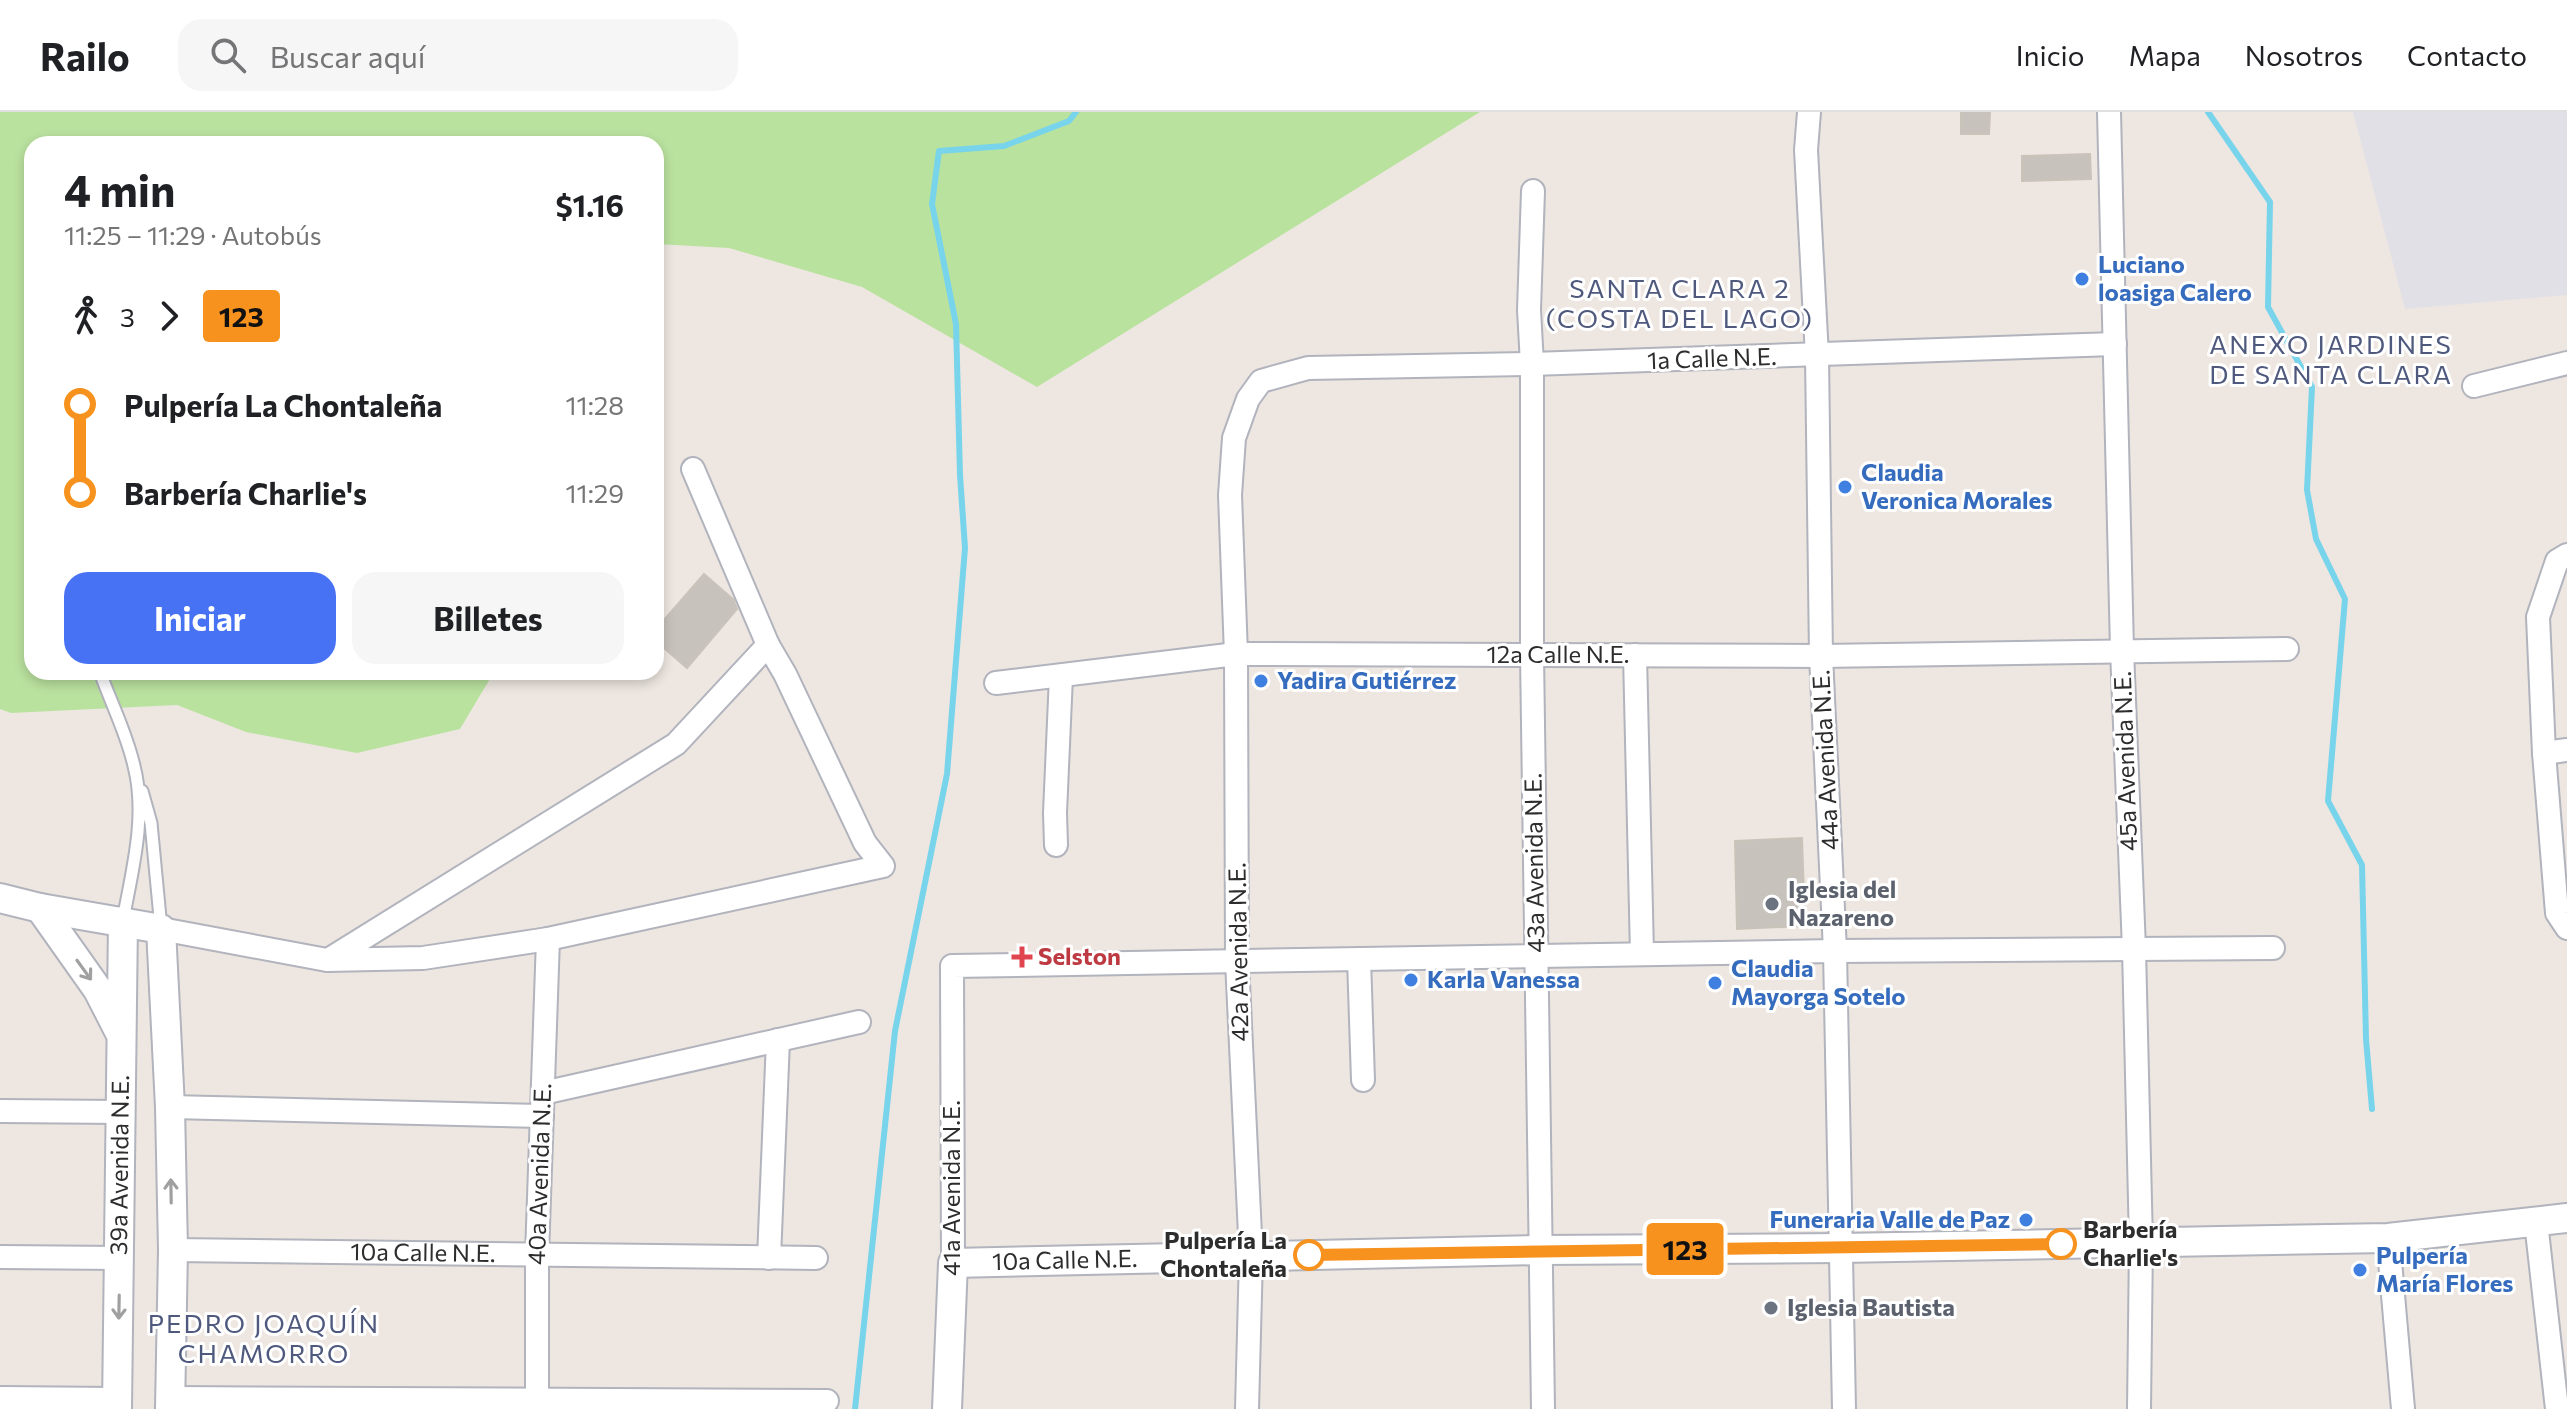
<!DOCTYPE html>
<html lang="es">
<head>
<meta charset="utf-8">
<style>
  body { margin:0; font-family:Commissioner,sans-serif; background:#f6f6f6; color:#202124; height:100vh; display:flex; flex-direction:column; font-size:30px; white-space:nowrap }
  * { box-sizing:border-box; margin:0 }
  p { font-size:26px; color:#757577 }
  .icon { flex:none; width:44px; height:44px; fill:none; stroke:currentColor; stroke-width:2; stroke-linecap:round; stroke-linejoin:round }
  .map { position:relative; flex:1; overflow:hidden }
  .drawer { position:absolute; left:24px; top:24px; width:640px; height:544px; display:flex; flex-direction:column; background:#fff; border-radius:24px; box-shadow:0 4px 12px #0003 }
  .drawer>* { flex:none }
  .badge { padding:0 16px; border-radius:6px; font-size:28px; line-height:52px }
  .map>.badge { position:absolute; translate:-50% -50%; box-shadow:0 0 0 4px #fff }
  .legs { display:flex; align-items:center; gap:12px; height:88px; padding:0 40px; font-size:26px }
  .legs p { margin-inline-start:auto }
  .summary { display:flex; align-items:center; justify-content:space-between; height:136px; padding:0 40px }
  h1 { font-size:44px; font-weight:700; line-height:60px }
  .primary-button { display:flex; gap:16px; margin-top:auto; padding:16px 40px }
  .primary-button a { flex:1; height:92px; border-radius:24px; background:#4772f4; color:#fff; font-size:32px; font-weight:700; line-height:92px; text-align:center }
  .primary-button a+a { background:#f6f6f6; color:#202124 }
  ul { padding:0 40px; list-style:none }
  li { display:flex; align-items:center; gap:28px; height:88px; font-size:30px }
  li i { display:grid; place-items:center; width:12px; height:100%; margin:0 10px; background:currentColor }
  li i::after { content:''; width:20px; height:20px; margin:-10px; border:6px solid; border-radius:50%; background:#fff }
  li p { margin-inline-start:auto }
  li:first-child i { background:linear-gradient(#0000 50%,currentColor 0) }
  li:last-child i { background:linear-gradient(currentColor 50%,#0000 0) }
  header { display:flex; align-items:center; gap:48px; box-sizing:border-box; height:112px; padding:0 40px; background:#fff; border-bottom:2px solid #e0e0e0 }
  header strong { font-size:38px }
  nav { display:flex; gap:44px; margin-inline-start:auto; font-size:28px }
  .search { width:560px; height:72px; background:#f6f6f6; display:flex; align-items:center; gap:20px; box-sizing:border-box; padding:0 28px; border-radius:24px; color:#757577; font-size:30px }
  .map>svg:first-child { display:block }
  .industrial { fill:#e2e0e7 }
  .green { fill:#bae29f }
  .lines { fill:none; stroke-linecap:round; stroke-linejoin:round }
  .stream { stroke:#78d4eb; stroke-width:6 }
  .building { fill:#c7c2bc; stroke:#cac3ba; stroke-width:2 }
  .service-casing { stroke:#b1b3bd; stroke-width:15 }
  .minor-casing { stroke:#b1b3bd; stroke-width:26 }
  .tertiary-casing { stroke:#b1b3bd; stroke-width:32 }
  .service { stroke:#fff; stroke-width:11 }
  .minor { stroke:#fff; stroke-width:22 }
  .tertiary { stroke:#fff; stroke-width:28 }
  .oneway { stroke:#a0a0a0 }
  .line-1-casing { stroke:#fff; stroke-width:18 }
  .line-1 { stroke:#f7921f; stroke-width:12 }
  .shop-dot { fill:#3f7fe0; stroke:#fff; stroke-width:3 }
  .worship-dot { fill:#6b7280; stroke:#fff; stroke-width:3 }
  .health-dot { fill:#e0444e; stroke:#fff; stroke-width:3 }
  .stop-1-dot { fill:#fff; stroke:#f7921f; stroke-width:4 }
  .labels { text-anchor:middle; stroke-width:6; stroke-linejoin:round; paint-order:stroke }
  .shop-label { font-size:24px; font-weight:bold; fill:#366cbe; stroke:#fff; text-anchor:start }
  .street-label { font-size:24px; fill:#2d2d2d; stroke:#fff }
  .worship-label { font-size:24px; font-weight:bold; fill:#5b616d; stroke:#fff; text-anchor:start }
  .health-label { font-size:24px; font-weight:bold; fill:#be3a42; stroke:#fff; text-anchor:start }
  .stop-label { font-size:24px; font-weight:bold; fill:#2d2d2d; stroke:#fff; text-anchor:start }
  .neighbourhood-label { font-size:26px; letter-spacing:2px; fill:#4e597d; stroke:#fff }
</style>
</head>
<body>
<header>
<strong>Railo</strong>
<div class="search"><svg class="icon" aria-label="search" viewBox="0 0 24 24"><circle cx="10" cy="10" r="6"/><path d="M15 15l6 6"/></svg>Buscar aquí</div>
<nav><a>Inicio</a><a>Mapa</a><a>Nosotros</a><a>Contacto</a></nav>
</header>
<div class="map">
<svg width="2567" height="1297" viewBox="0 0 2567 1297">
  <rect width="100%" height="100%" fill="#eee7e1"/>
  <path class="industrial" d="M2353,0H2567V183L2405,197Z"/>
  <path class="green" d="M0,0H1480L1037,275L862,175L729,136L656,132V32H32V560H494L460,617L357,641L246,620L177,593L11,601L0,597Z"/>
  <g class="lines">
    <path class="stream" d="M2208,0L2270,90L2268,195L2312,275L2307,378L2316,427L2345,487L2328,689L2362,753L2366,927L2372,997
      M855,1297L895,919L947,662L965,436L960,363L956,212L932,92L939,39L1004,34L1069,9L1076,0"/>
  </g>
  <path class="building" d="M1961,0H1990L1989,22H1961Z
    M2090,42L2091,67L2022,69V44Z
    M704,462L733,487L737,497L687,556L656,529V517Z
    M1802,726L1805,814L1737,817L1735,729Z"/>
  <g class="lines">
    <defs>
      <path id="service" d="M100,560C111,591 127,622 134,654C147,704 132,759 123,808
        M142,679L151,711L161,816"/>
      <g id="minor">
        <path d="M1809,0L1806,38L1817,244L1821,544L1835,839L1844,1297"/>
        <path d="M2109,0L2122,538L2134,837L2141,1131L2139,1297"/>
        <path d="M1533,79L1529,198L1532,252V543L1543,1297"/>
        <path d="M2474,274L2567,251"/>
        <path d="M2567,443L2557,449L2538,505L2544,641L2557,801L2567,816"/>
        <path d="M1635,543L1642,842"/>
        <path d="M996,571L1236,542L1821,544L2287,537"/>
        <path d="M2544,641L2567,638"/>
        <path d="M1056,733L1055,701L1061,564"/>
        <path d="M161,817L327,848L423,846L548,827L883,754L865,731L785,562L768,533L693,357"/>
        <path d="M1359,847L1363,968"/>
        <path d="M328,848L676,632L768,533"/>
        <path d="M543,981L859,910"/>
        <path d="M170,995L542,1004"/>
        <path d="M0,999L122,1000"/>
        <path d="M2536,1110L2557,1297"/>
        <path d="M2388,1126L2403,1297"/>
        <path id="s1" d="M173,1138L816,1146"/>
        <path d="M0,1145L120,1146"/>
        <path d="M769,1146L778,928"/>
        <path d="M953,1151L952,854L1835,839L2273,836"/>
        <path d="M0,1286L117,1287"/>
        <path d="M170,1286L827,1289"/>
        <path d="M537,1297V1143L548,827"/>
        <path d="M1247,1297L1251,1144L1237,849L1236,542L1230,383L1234,326L1248,287L1261,269L1308,256L1532,252L2115,232"/>
      </g>
      <g id="tertiary">
        <path d="M0,786L40,796L161,817L170,995L173,1138L170,1297"/>
        <path d="M40,796L98,878L119,919"/>
        <path id="s2" d="M117,1297L123,809"/>
        <path id="s3" d="M947,1297L953,1151L1541,1138L1841,1136L2388,1126L2567,1106"/>
      </g>
    </defs>
    <use href="#service" class="service-casing"/>
    <use href="#minor" class="minor-casing"/>
    <use href="#tertiary" class="tertiary-casing"/>
    <use href="#service" class="service"/>
    <use href="#minor" class="minor"/>
    <use href="#tertiary" class="tertiary"/>
  </g>
  <defs><path id="oneway-shaft" d="M-6 0H5M1.5-3L5.5 0L1.5 3" fill="none" stroke-width="1.6" stroke-linecap="round" stroke-linejoin="round" transform="scale(2)"/></defs>
  <g class="oneway">
    <use href="#oneway-shaft" transform="translate(84 858) rotate(54)"/>
    <use href="#oneway-shaft" transform="translate(171 1079) rotate(-91)"/>
    <use href="#oneway-shaft" transform="translate(119 1195) rotate(91)"/>
  </g>
  <g class="lines">
    <defs>
      <path id="line-1" d="M1309,1143L2061,1132"/>
    </defs>
    <use href="#line-1" class="line-1-casing"/>
    <use href="#line-1" class="line-1"/>
  </g>
  <g class="shop-dot">
    <circle cx="2082" cy="167" r="8"/>
    <circle cx="1845" cy="375" r="8"/>
    <circle cx="1261" cy="569" r="8"/>
    <circle cx="1411" cy="868" r="8"/>
    <circle cx="1715" cy="871" r="8"/>
    <circle cx="2026" cy="1108" r="8"/>
    <circle cx="2360" cy="1158" r="8"/>
  </g>
  <g class="worship-dot">
    <circle cx="1772" cy="792" r="8"/>
    <circle cx="1771" cy="1196" r="8"/>
  </g>
  <path class="health-dot" d="M1018 833h8v8h8v8h-8v8h-8v-8h-8v-8h8z"/>
  <g class="stop-1-dot">
    <circle cx="2061" cy="1132" r="14"/>
    <circle cx="1309" cy="1143" r="14"/>
  </g>
  <g class="labels">
    <g class="shop-label">
      <text x="2098" y="161">Luciano<tspan x="2098" dy="28">loasiga Calero</tspan></text>
      <text x="1861" y="369">Claudia<tspan x="1861" dy="28">Veronica Morales</tspan></text>
      <text x="1277" y="577">Yadira Gutiérrez</text>
      <text x="1731" y="865">Claudia<tspan x="1731" dy="28">Mayorga Sotelo</tspan></text>
      <text x="1427" y="876">Karla Vanessa</text>
      <text x="2010" y="1116" text-anchor="end">Funeraria Valle de Paz</text>
      <text x="2376" y="1152">Pulpería<tspan x="2376" dy="28">María Flores</tspan></text>
    </g>
    <g class="street-label">
      <text transform="translate(1712 247) rotate(-2)" y="8">1a Calle N.E.</text>
      <text x="1558" y="551">12a Calle N.E.</text>
      <text transform="translate(1826 648) rotate(-93)" y="8">44a Avenida N.E.</text>
      <text transform="translate(2126 649) rotate(-92)" y="8">45a Avenida N.E.</text>
      <text transform="translate(1535 751) rotate(-91)" y="8">43a Avenida N.E.</text>
      <text transform="translate(1239 840) rotate(-91)" y="8">42a Avenida N.E.</text>
      <text dy="8" stroke="none"><textPath href="#s2" startOffset="244">39a Avenida N.E.</textPath></text>
      <text transform="translate(540 1062) rotate(-88)" y="8">40a Avenida N.E.</text>
      <text transform="translate(952 1076) rotate(-90)" y="8">41a Avenida N.E.</text>
      <text dy="8" stroke="none"><textPath href="#s1" startOffset="250">10a Calle N.E.</textPath></text>
      <text dy="8" stroke="none"><textPath href="#s3" startOffset="258">10a Calle N.E.</textPath></text>
    </g>
    <g class="worship-label">
      <text x="1788" y="786">Iglesia del<tspan x="1788" dy="28">Nazareno</tspan></text>
      <text x="1787" y="1204">Iglesia Bautista</text>
    </g>
    <g class="health-label">
      <text x="1038" y="853">Selston</text>
    </g>
    <g class="stop-label">
      <text x="2083" y="1126">Barbería<tspan x="2083" dy="28">Charlie's</tspan></text>
      <text x="1287" y="1137" text-anchor="end">Pulpería La<tspan x="1287" dy="28">Chontaleña</tspan></text>
    </g>
    <g class="neighbourhood-label">
      <text x="1680" y="186">SANTA CLARA 2<tspan x="1680" dy="30">(COSTA DEL LAGO)</tspan></text>
      <text x="2331" y="242">ANEXO JARDINES<tspan x="2331" dy="30">DE SANTA CLARA</tspan></text>
      <text x="264" y="1221">PEDRO JOAQUÍN<tspan x="264" dy="30">CHAMORRO</tspan></text>
    </g>
  </g>
</svg>
<b class="badge" style="left:1685px;top:1137px;background:#f7921f;color:#111">123</b>
<section class="drawer">
<div class="summary"><div><h1>4 min</h1><p>11:25 – 11:29 · Autobús</p></div><b>$1.16</b></div>
<div class="legs"><svg class="icon" aria-label="walk" viewBox="0 0 24 24"><circle cx="13" cy="4" r="2"/><path d="M13 8l-2 6 4 7M11 14l-3 7M7 12l3-4h3l4 4"/></svg>3<svg class="icon" aria-label="forward" viewBox="0 0 24 24"><path d="M9 5l7 7-7 7"/></svg><b class="badge" style="background:#f7921f;color:#111">123</b></div>
<ul>
<li><i style="color:#f7921f"></i><b>Pulpería La Chontaleña</b><p>11:28</p></li>
<li><i style="color:#f7921f"></i><b>Barbería Charlie's</b><p>11:29</p></li>
</ul>
<div class="primary-button"><a>Iniciar</a><a>Billetes</a></div>
</section>
</div>
</body>
</html>
